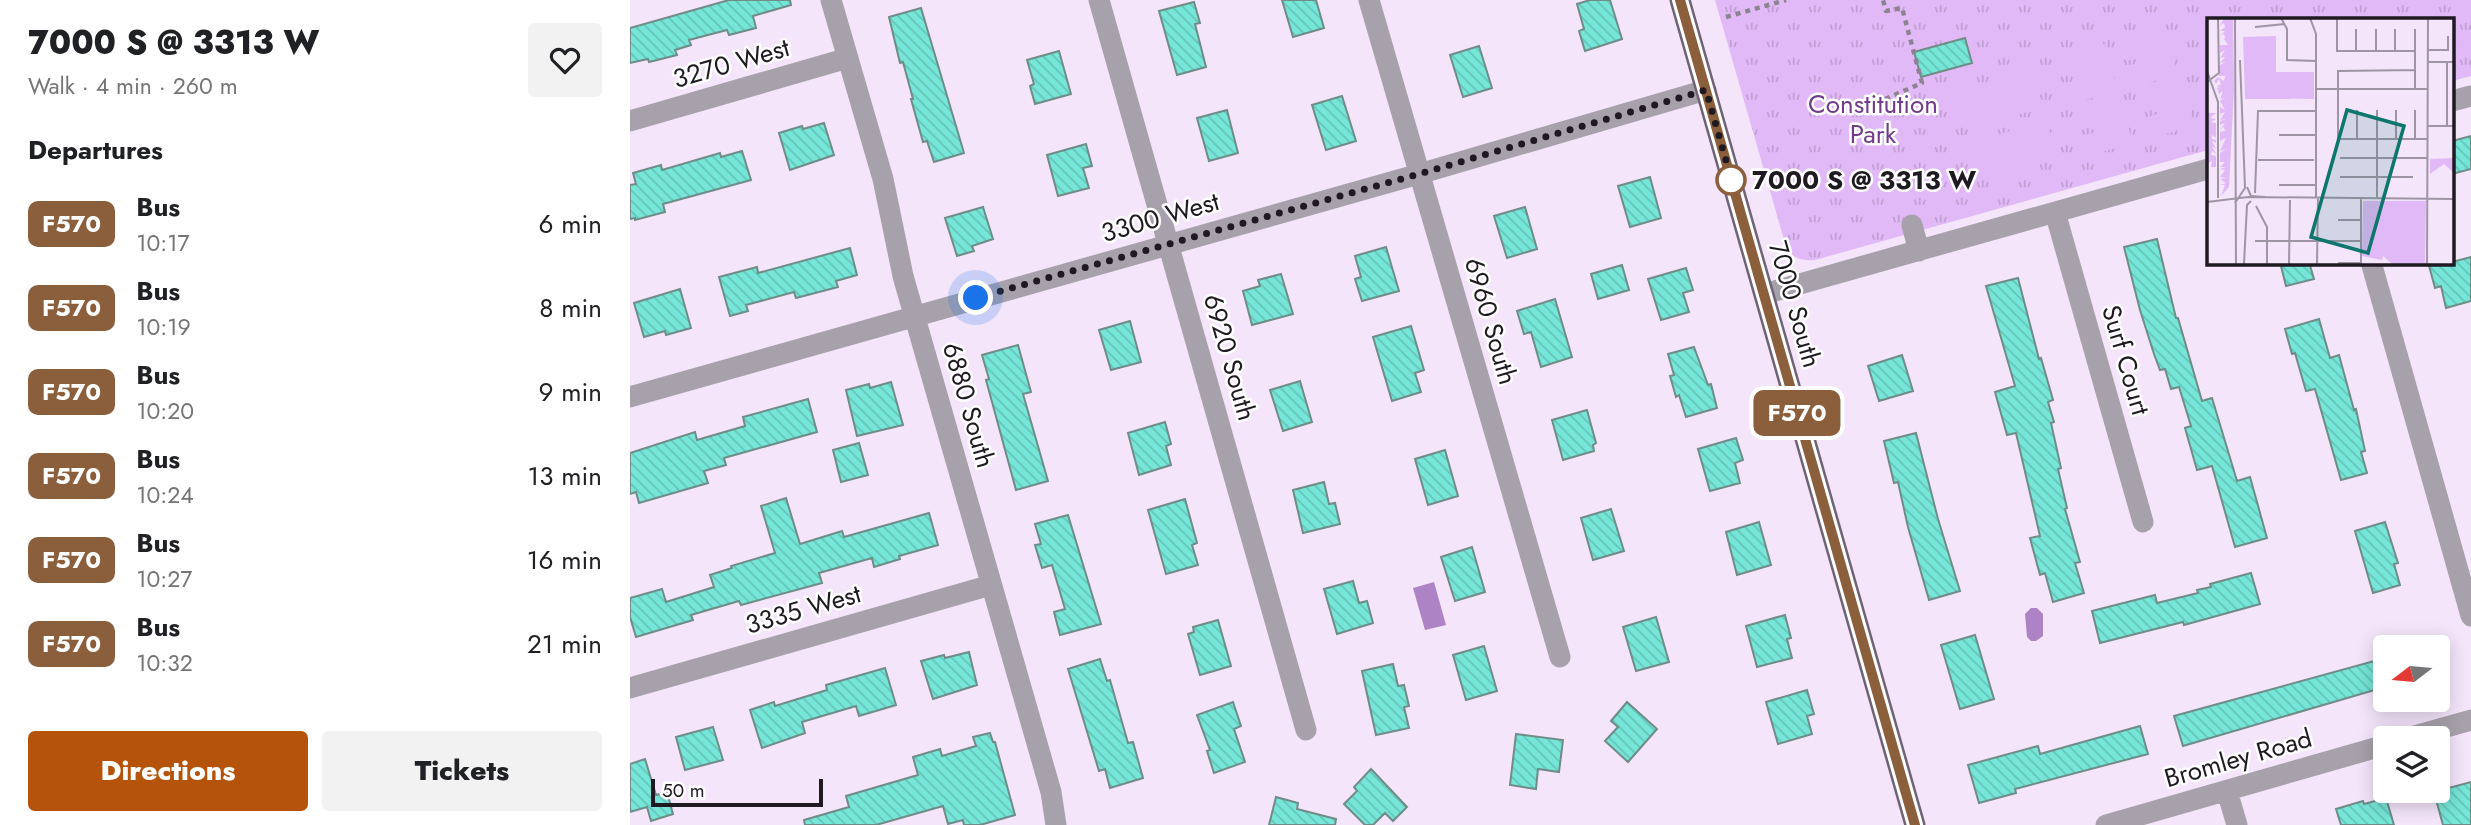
<!DOCTYPE html>
<html lang="en">
<head>
<meta charset="utf-8">
<style>
  body { margin:0; font-family:Jost,sans-serif; background:#f2f2f2; color:#202124; height:100vh; display:flex; flex-direction:column; font-size:26px; white-space:nowrap }
  * { box-sizing:border-box; margin:0 }
  p { font-size:23px; color:#757577 }
  .icon { flex:none; width:38px; height:38px; fill:none; stroke:currentColor; stroke-width:2; stroke-linecap:round; stroke-linejoin:round }
  .map { position:relative; flex:1; overflow:hidden }
  .drawer { display:flex; flex-direction:column; background:#fff; width:630px }
  .drawer>* { flex:none }
  .badge { padding:0 14px; border-radius:10px; font-size:24px; line-height:46px }
  .needle { width:46px; rotate:254deg }
  .controls { position:absolute; left:1743px; top:635px; display:grid; gap:14px }
  .controls a { display:grid; place-items:center; width:77px; height:77px; border-radius:7px; background:#fff; box-shadow:0 4px 18px #0003; font-size:35px }
  .scale { position:absolute; left:21px; bottom:18px; width:172px; box-sizing:border-box; padding-left:7px; border:4px solid #1f1a22; border-top:0; font-size:19px; line-height:24px; white-space:nowrap; color:#1f1a22; -webkit-text-stroke:5px #fff; paint-order:stroke }
  .you { position:absolute; width:35px; height:35px; margin:-18px; border:5px solid #fff; border-radius:50%; background:#1a73e8; box-shadow:0 0 0 10px #1a73e833 }
  .map>.badge { position:absolute; translate:-50% -50%; box-shadow:0 0 0 4px #fff }
  h2 { padding:0 28px; font-size:26px; line-height:63px }
  .round { display:grid; place-items:center; flex:none; width:74px; height:74px; border-radius:7px; background:#f2f2f2 }
  .overview { display:flex; align-items:center; justify-content:space-between; height:119px; padding:0 28px }
  h1 { font-size:33px; font-weight:800; line-height:52px }
  .primary-button { display:flex; gap:14px; margin-top:auto; padding:14px 28px }
  .primary-button a { flex:1; height:80px; border-radius:7px; background:#b45309; color:#fff; font-size:28px; font-weight:800; line-height:80px; text-align:center }
  .primary-button a+a { background:#f2f2f2; color:#202124 }
  ul { padding:0; list-style:none }
  li { display:flex; align-items:center; gap:21px; height:84px; padding:0 28px }
  li div { flex:1 }
  li b { display:block; font-size:26px }
  li em { font-style:normal }
  li .badge { min-width:77px; font-weight:700; text-align:center }
  main { display:flex; flex:1; min-height:0 }
  .map>svg:first-child { display:block }
  .park { fill:url(#park-tufts) }
  .pitch { fill:#e1b9f6 }
  .water { fill:#ae83c5 }
  .building { fill:url(#building-back-hatch); stroke:#6f8c88; stroke-width:2 }
  .lines { fill:none; stroke-linecap:round; stroke-linejoin:round }
  .path { stroke:#8c8291; stroke-width:4.5; stroke-dasharray:5 5; stroke-linecap:butt }
  .minor { stroke:#a7a1ab; stroke-width:21 }
  .major { stroke:#6f6474; stroke-width:21 }
  .line-casing { stroke:#fff; stroke-width:16 }
  .line { stroke:#8b5e3c; stroke-width:10 }
  .walk { stroke:#1f1a22; stroke-width:7; stroke-dasharray:0 12.6 }
  .stop-dot { fill:#fff; stroke:#8b5e3c; stroke-width:3.5 }
  .labels { text-anchor:middle; stroke-width:5; stroke-linejoin:round; paint-order:stroke }
  .street-label { font-size:26px; fill:#1f1a22; stroke:#fff }
  .park-label { font-size:26px; fill:#713a8a; stroke:#fff }
  .stop-label { font-size:26px; font-weight:bold; fill:#1f1a22; stroke:#fff; text-anchor:start }
  .inset-road { fill:none; stroke:#9f94a4; stroke-width:2 }
  .view { fill:#0f766e; fill-opacity:0.15; stroke:#0f766e; stroke-width:3.5 }
  .inset-edge { fill:none; stroke:#1f1a22; stroke-width:3.5 }
</style>
</head>
<body>
<main>
<section class="drawer">
<div class="overview"><div><h1>7000 S @ 3313 W</h1><p>Walk · 4 min · 260 m</p></div><a class="round"><svg class="icon" aria-label="heart" viewBox="0 0 24 24"><path d="M12 20l-8-8c-3-5 5-10 8-4 3-6 11-1 8 4z"/></svg></a></div>
<h2>Departures</h2>
<ul>
<li><span class="badge" style="background:#8b5e3c;color:#fff">F570</span><div><b>Bus</b><p>10:17</p></div><em>6 min</em></li>
<li><span class="badge" style="background:#8b5e3c;color:#fff">F570</span><div><b>Bus</b><p>10:19</p></div><em>8 min</em></li>
<li><span class="badge" style="background:#8b5e3c;color:#fff">F570</span><div><b>Bus</b><p>10:20</p></div><em>9 min</em></li>
<li><span class="badge" style="background:#8b5e3c;color:#fff">F570</span><div><b>Bus</b><p>10:24</p></div><em>13 min</em></li>
<li><span class="badge" style="background:#8b5e3c;color:#fff">F570</span><div><b>Bus</b><p>10:27</p></div><em>16 min</em></li>
<li><span class="badge" style="background:#8b5e3c;color:#fff">F570</span><div><b>Bus</b><p>10:32</p></div><em>21 min</em></li>
</ul>
<div class="primary-button"><a>Directions</a><a>Tickets</a></div>
</section>
<div class="map">
<svg width="1841" height="825" viewBox="0 0 1841 825">
  <defs>
    <pattern id="park-tufts" width="24" height="20" patternUnits="userSpaceOnUse" patternTransform="scale(1.75)"><rect width="24" height="20" fill="#e1b9f6"/><path d="M3 7l-1-3M5 7V3M7 7l1-3M15 17l-1-3M17 17v-4M19 17l1-3" fill="none" stroke="#c19ed3"/></pattern>
    <pattern id="building-back-hatch" width="6" height="6" patternUnits="userSpaceOnUse" patternTransform="scale(1.75)"><rect width="6" height="6" fill="#75e6d8"/><path d="M-1 5l2 2M0 0l6 6M5-1l2 2" fill="none" stroke="#65c5b9"/></pattern>
  </defs>
  <rect width="100%" height="100%" fill="#f4e5fb"/>
  <path class="park" d="M1085,0H1841V76L1822,81V19H1578V150L1185,260C1169,261 1161,258 1155,243Z"/>
  <path class="pitch" d="M1535,28L1541,48L1497,61L1491,40Z
    M1475,44L1480,65L1437,77L1431,57Z
    M1542,54L1548,74L1504,87L1498,66Z
    M1482,71L1488,91L1444,103L1438,83Z
    M1402,72L1412,108L1334,130L1324,94Z
    M1550,80L1556,100L1511,113L1506,92Z
    M1489,97L1495,117L1451,130L1445,109Z
    M1557,106L1563,126L1519,139L1513,118Z
    M1417,121L1427,157L1348,179L1338,143Z
    M1497,123L1503,143L1458,156L1452,136Z"/>
  <path class="water" d="M804,582L816,625L795,630L783,588Z
    M1401,608H1407L1413,614V636L1406,641H1401L1397,637L1395,614Z"/>
  <path class="building" d="M99,0H160L161,5L123,16L126,28L99,35L97,30L59,40L61,45L45,50L47,55L19,62L18,59L0,63V28Z
    M652,0H686L694,28L663,37Z
    M960,0H980L992,39L955,51L949,31L954,29L947,4Z
    M564,2L570,23L565,24L576,67L547,75L529,11Z
    M291,8L334,153L304,162L297,141L293,142L281,99H283L273,62L270,63L259,17Z
    M1335,38L1342,63L1291,77L1284,52Z
    M849,46L862,88L833,97L820,55Z
    M429,51L441,94L405,104L400,86L404,84L397,60Z
    M712,96L726,141L696,150L682,105Z
    M597,110L608,153L579,161L567,118Z
    M194,123L204,155L160,170L149,133L172,126L173,129Z
    M1841,136V169L1822,174V141Z
    M456,144L462,166L453,168L459,188L428,196L417,155Z
    M112,151L121,180L33,204L35,212L5,220V218L0,219V185L6,184L3,173L31,165L32,170L90,153L91,157Z
    M1020,177L1031,218L1000,227L988,186Z
    M353,207L363,239L342,246L344,251L327,256L315,218Z
    M895,207L907,249L877,258L864,216Z
    M1527,239L1546,318H1548L1572,401L1582,398L1607,481L1620,477L1637,538L1605,547L1582,466L1567,470L1555,428L1561,426L1549,387L1541,389L1535,369L1530,370L1524,354L1510,310L1494,247Z
    M756,247L769,291L732,301L725,279L731,277L725,256Z
    M220,248L227,275L206,281L208,287L166,298L164,292L116,305L118,311L100,316L89,277L127,267L128,273Z
    M1841,257V301L1816,308L1811,286L1805,288L1798,262H1822Z
    M1650,262H1679L1684,279L1656,286Z
    M992,265L999,290L968,299L961,274Z
    M1056,268L1063,290L1053,293L1059,312L1031,320L1018,279Z
    M651,274L663,314L622,325L613,291L630,286L628,280Z
    M1388,278L1409,359L1411,358L1423,400L1418,402L1424,422L1421,423L1431,468L1428,469L1437,508L1435,509L1450,562L1445,563L1454,593L1423,602L1415,573L1410,575L1400,538L1410,536L1386,433L1377,435L1365,392L1385,386L1356,286Z
    M50,289L61,328L36,335L35,331L14,337L4,303Z
    M925,299L942,357L911,367L901,332L894,334L887,311Z
    M1689,319L1700,358L1709,355L1724,410L1726,409L1735,451L1731,452L1737,473L1711,480L1685,389L1676,391L1665,353L1662,354L1655,329Z
    M500,321L511,362L481,370L469,330Z
    M781,326L794,370L785,373L791,392L762,401L743,337Z
    M388,345L401,392L393,394L418,481L386,490L356,380L359,379L352,355Z
    M1064,347L1078,385L1081,384L1087,408L1056,417L1049,395L1046,397L1040,376L1044,375L1038,354Z
    M1272,355L1283,391L1249,401L1238,366Z
    M670,381L682,422L653,431L640,390Z
    M261,382L273,425L227,436L216,390L239,384L240,388Z
    M178,399L187,432L94,458L96,465L74,471L78,483L9,503L6,492L0,494V453L65,432L67,440L115,426L113,417Z
    M957,410L966,443L963,445L964,451L933,460L922,420Z
    M535,422L541,444L536,446L541,465L509,475L498,433Z
    M1286,433L1308,519L1330,591L1299,600L1278,527L1268,482L1264,483L1254,441Z
    M1106,438L1113,460L1105,463L1110,483L1080,491L1068,449Z
    M229,443L238,475L211,482L203,450Z
    M815,450L828,496L798,505L785,459Z
    M694,482L699,504L705,503L710,524L673,533L663,490Z
    M156,498L170,544L212,531L214,537L299,513L308,545L269,556L270,559L244,567L242,558L189,573L192,583L111,605L109,601L61,615L63,620L6,637L0,617V598L32,589L36,602L84,587L80,575L102,568L101,566L145,553L131,506Z
    M555,499L567,543L562,545L568,565L536,574L518,510Z
    M981,509L994,551L963,560L951,518Z
    M438,515L471,624L430,635L424,612L435,609L422,565L412,568L405,545L411,544L405,524Z
    M1129,522L1141,565L1107,575L1096,532Z
    M1755,522L1768,563L1764,564L1770,585L1743,593L1725,531Z
    M842,547L855,592L825,601L811,557Z
    M1621,573L1630,604L1554,625L1553,622L1470,643L1462,611L1525,595L1527,603L1568,593L1567,590L1581,587L1580,584Z
    M723,581L729,603L737,601L743,623L707,634L694,589Z
    M1155,615L1161,638L1157,639L1162,658L1127,667L1116,626Z
    M1026,617L1039,662L1006,671L993,627Z
    M588,620L601,666L570,675L558,634L564,632L563,627Z
    M1345,635L1364,699L1330,709L1311,645Z
    M854,646L867,691L836,700L823,655Z
    M339,652L347,685L303,699L291,661L314,655L315,658Z
    M1755,658V687L1553,746L1544,716Z
    M470,659L477,681L480,680L498,743L503,742L513,778L480,788L475,769L469,771L438,669Z
    M763,664L768,686L774,685L779,706L774,707L779,728L746,735L732,671Z
    M255,668L266,705L229,716L226,706L172,722L175,733L132,748L120,710L144,702L145,706L197,690L196,685Z
    M1177,690L1184,714L1177,716L1182,734L1148,744L1136,702Z
    M603,702L611,726L604,729L615,762L584,773L577,751L580,750L567,715Z
    M997,702L1027,729L998,762L975,741L988,727L981,721Z
    M1510,726L1518,754L1385,789L1386,793L1349,803L1338,765L1408,746L1410,754Z
    M83,727L93,760L55,770L46,737Z
    M360,733L363,742H365L385,815L350,825H334L333,820L318,824L313,806L246,825H175L174,820L219,807L216,796L288,775L283,757L310,749L312,756L346,746L343,737Z
    M886,734L933,740L929,772L908,769L906,789L880,785Z
    M15,759L26,795L37,792L43,814L21,821L17,807L0,812V764Z
    M741,769L777,807L763,821L755,813L743,825H735L714,804L727,791L724,787Z
    M1841,782V825H1813L1804,792Z
    M646,797L668,803L667,809L706,819L705,825H639Z
    M1756,798L1764,825H1711L1706,809L1733,801L1734,804Z"/>
  <g class="lines">
    <path class="path" d="M1096,17L1156,0
      M1246,103L1292,83L1272,8L1256,11L1253,0"/>
    <path class="minor" d="M201,0L253,179L273,276L421,792L426,825
      M469,0L676,730
      M739,0L930,657
      M1822,101L1841,96
      M0,121L218,58
      M1425,212L1513,522
      M1282,225L1289,251
      M1741,262L1841,616
      M1134,294L1578,169
      M0,397L789,174L1076,90
      M0,688L361,585
      M1777,738L1841,720
      M1597,791L1607,825
      M1476,825L1755,745"/>
    <path class="major" d="M1050,0L1285,825"/>
  </g>
  <g class="lines">
    <defs>
      <path id="line" d="M1050,0L1285,825"/>
    </defs>
    <use href="#line" class="line-casing"/>
    <use href="#line" class="line"/>
    <path class="walk" d="M346,298L789,174L1076,90L1105,192L1101,180"/>
  </g>
  <circle class="stop-dot" cx="1101" cy="180" r="14"/>
  <g class="labels">
    <g class="street-label">
      <text transform="translate(101 63) rotate(-16)" y="9">3270 West</text>
      <text transform="translate(530 217) rotate(-16)" y="9">3300 West</text>
      <text transform="translate(1165 304) rotate(74)" y="9">7000 South</text>
      <text transform="translate(861 321) rotate(74)" y="9">6960 South</text>
      <text transform="translate(600 357) rotate(74)" y="9">6920 South</text>
      <text transform="translate(1496 360) rotate(74)" y="9">Surf Court</text>
      <text transform="translate(339 405) rotate(74)" y="9">6880 South</text>
      <text transform="translate(173 609) rotate(-16)" y="9">3335 West</text>
      <text transform="translate(1608 758) rotate(-16)" y="9">Bromley Road</text>
    </g>
    <g class="park-label">
      <text x="1243" y="113">Constitution<tspan x="1243" dy="30">Park</tspan></text>
    </g>
    <g class="stop-label">
      <text x="1122" y="189">7000 S @ 3313 W</text>
    </g>
  </g>
  <g transform="translate(1577 18)">
    <rect width="247" height="247" fill="#f4e5fb"/>
    <path d="M17,0H26L27,70L22,169L14,178L18,167H13L19,165L13,161L20,160L13,159L18,152L13,151L19,149H13L18,144H13V135L19,131L13,133L19,120L13,123V114L18,113L17,109L13,112L18,105L13,107V103L19,101L13,102L18,94L13,96V89L18,92L13,83L18,80L13,81L16,73L12,76L10,69L15,71L10,68L14,66L12,61L9,66L7,63L11,59L17,63L18,58H12L13,47L19,44L13,45L18,39L13,40L18,32L13,35V27H21L17,21L13,24L18,20L17,16L13,18L18,13H13L18,9L17,5L13,8ZM69,18V54H107V81L38,80L36,19ZM0,95H9L3,100L9,101L4,104L9,105V120L5,117V121L9,122V125L5,123L9,131L5,128L9,136L5,133L4,137L9,138V149H4L5,143L0,145ZM247,140V155L237,146L223,156V141ZM176,238H218V246H185Z" fill="#e1b9f6"/>
    <path d="M38,54H84L83,81H38ZM156,183H219L218,238H176L175,242L155,238Z" fill="#e1b9f6"/>
    <path d="M186,187L189,219H178L177,188ZM201,197H212L213,219L200,220ZM175,222H198V234L175,235Z" fill="#e1b9f6"/>
    <path class="inset-road" d="M28,0L29,246M74,0L80,11V42L109,43M103,0L109,16V180M130,0V33H208M48,9L78,6M188,11V33M221,32H241V18M149,33V11M169,33V11M221,44H247M208,52L131,53V121H221M0,53L11,84V180M0,64L12,55L11,0M109,71H220M208,71V11M208,92V122M221,108H247M240,108V44M72,117H109M150,121V92M189,122V92M133,140H221M51,142H107M133,159H206M72,167H109M40,169L44,178L58,179M48,175L51,93H109M170,181V92M0,184L41,179L247,181M28,185L38,170L33,42M49,188L60,209V246M131,202H154M48,223H154M131,245H154M37,246L40,187L44,183M82,246L83,182M110,246L111,180M154,246V180M220,246L221,0"/>
    <path class="view" d="M140,92L197,108L161,235L104,219Z"/>
    <rect width="247" height="247" class="inset-edge"/>
  </g>
</svg>
<div class="controls">
<a><svg class="needle" viewBox="-14 -14 28 28"><path d="M0-13l5 13h-10z" fill="#e53935"/><path d="M0 13l5-13h-10z" fill="#757577"/></svg></a>
<a><svg class="icon" aria-label="layers" viewBox="0 0 24 24"><path d="M12 4l9 5-9 5-9-5zM3 14l9 5 9-5"/></svg></a>
</div>
<div class="scale">50 m</div>
<div class="you" style="left:346px;top:298px"></div>
<b class="badge" style="left:1167px;top:413px;background:#8b5e3c;color:#fff">F570</b>
</div>
</main>
</body>
</html>
